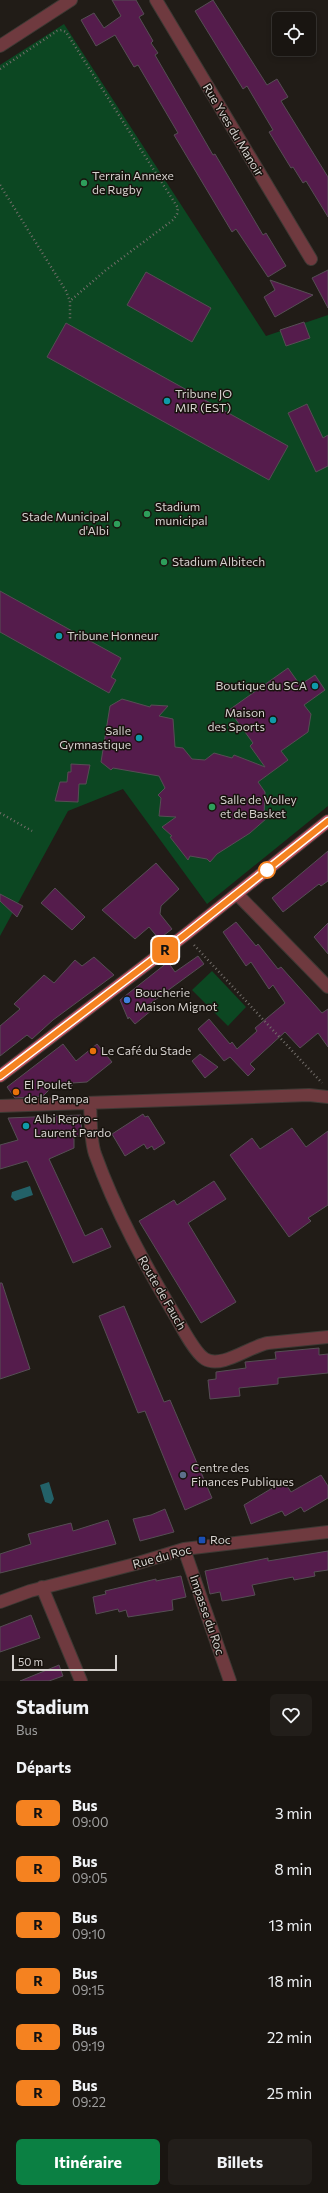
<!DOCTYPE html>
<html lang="fr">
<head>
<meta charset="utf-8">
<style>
  body { margin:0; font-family:Commissioner,sans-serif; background:#221e1a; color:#f1f3f6; height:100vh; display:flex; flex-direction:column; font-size:15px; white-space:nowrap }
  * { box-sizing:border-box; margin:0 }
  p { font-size:13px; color:#9f9f9f }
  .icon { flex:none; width:22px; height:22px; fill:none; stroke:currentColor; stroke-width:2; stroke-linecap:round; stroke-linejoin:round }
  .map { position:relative; height:1681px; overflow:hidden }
  .sheet { display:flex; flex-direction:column; background:#191511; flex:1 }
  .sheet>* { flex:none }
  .badge { padding:0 8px; border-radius:6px; font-size:14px; line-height:26px }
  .fabs { position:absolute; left:272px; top:12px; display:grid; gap:8px }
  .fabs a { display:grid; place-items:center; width:44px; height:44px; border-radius:6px; background:#191511; box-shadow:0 2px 6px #0003,0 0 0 1px #373431; font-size:20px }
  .scale { position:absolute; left:12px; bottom:10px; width:105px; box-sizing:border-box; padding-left:4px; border:2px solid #d5d1ce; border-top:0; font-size:11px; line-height:14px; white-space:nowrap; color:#d5d1ce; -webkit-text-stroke:3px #18130e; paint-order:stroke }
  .map>.badge { position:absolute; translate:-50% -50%; box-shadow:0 0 0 2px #fff }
  h2 { padding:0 16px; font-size:15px; line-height:36px }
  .round { display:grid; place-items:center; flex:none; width:42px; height:42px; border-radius:6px; background:#221e1a }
  .headline { display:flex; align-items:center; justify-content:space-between; height:68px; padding:0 16px }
  h1 { font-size:19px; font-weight:700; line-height:30px }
  .button { display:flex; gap:8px; margin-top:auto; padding:8px 16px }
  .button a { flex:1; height:46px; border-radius:6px; background:#0b8043; color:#fff; font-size:16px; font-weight:700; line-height:46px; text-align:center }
  .button a+a { background:#221e1a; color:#f1f3f6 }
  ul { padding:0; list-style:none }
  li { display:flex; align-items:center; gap:12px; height:56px; padding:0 16px }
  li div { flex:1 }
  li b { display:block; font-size:15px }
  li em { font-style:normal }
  li .badge { min-width:44px; font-weight:700; text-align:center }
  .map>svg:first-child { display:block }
  .green { fill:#0c4722 }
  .water { fill:#236168 }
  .building { fill:#551c4c; stroke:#564e54 }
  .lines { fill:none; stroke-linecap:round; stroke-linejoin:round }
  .minor-casing { stroke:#3e3934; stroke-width:14 }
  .major-casing { stroke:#3e3934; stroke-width:14 }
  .path { stroke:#736e6a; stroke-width:2.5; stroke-dasharray:1 3; stroke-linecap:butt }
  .minor { stroke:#6f3a3f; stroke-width:12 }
  .major { stroke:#c0535f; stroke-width:12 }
  .line-casing { stroke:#fff; stroke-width:9 }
  .line { stroke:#f58220; stroke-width:6 }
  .leisure-dot { fill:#2e9e5b; stroke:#18130e; stroke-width:1.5 }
  .culture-dot { fill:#0f9aa8; stroke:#18130e; stroke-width:1.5 }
  .stop-dot { fill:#fff; stroke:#f58220; stroke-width:2 }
  .shop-dot { fill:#3f7fe0; stroke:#18130e; stroke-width:1.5 }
  .food-dot { fill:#e8710a; stroke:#18130e; stroke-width:1.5 }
  .service-dot { fill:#5c6f8a; stroke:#18130e; stroke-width:1.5 }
  .transit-dot { fill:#1a4fb4; stroke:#18130e; stroke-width:1.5 }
  .labels { text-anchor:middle; stroke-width:3; stroke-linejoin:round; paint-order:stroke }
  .street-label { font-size:12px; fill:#d5d1ce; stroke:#18130e }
  .poi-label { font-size:12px; fill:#d5d1ce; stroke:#18130e; text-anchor:start }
</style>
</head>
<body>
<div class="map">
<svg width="328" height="1681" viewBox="0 0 328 1681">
  <rect width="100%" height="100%" fill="#211c17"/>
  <path class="green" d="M64,24L266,336L328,315V806L207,904L123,789L68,811L0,936V65Z
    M212,971L246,1007L228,1026L192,990Z"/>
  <path class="water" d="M30,1186L33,1195L15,1201L11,1197L12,1192Z
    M49,1482L54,1499L51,1504L45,1502L40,1485Z"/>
  <path class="building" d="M112,0H136L144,14L139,17L153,41L151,43L158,53L155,55L213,155L215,154L263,235L266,233L286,266L268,277L236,229L232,232L174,135L178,133L138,65L134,67L115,35L96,46L81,20L94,13L104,28L121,16Z
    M213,0L267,85L277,79L288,97L281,101L328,177V217L306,181L303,183L293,167L291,168L269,132L273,130L247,86L243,89L195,11Z
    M328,270V308L312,278Z
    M146,272L211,308L192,342L127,305Z
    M270,280L313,295L275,317L264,297L275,290Z
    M304,322L310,338L286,346L280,330Z
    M66,323L288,446L269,480L47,357Z
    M307,404L323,438L328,435V466L316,472L288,413Z
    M0,591L121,658L111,677L116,680L109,693L0,632Z
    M288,668L300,685L315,675L325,690L304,705L311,714L308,732L281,751L288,760L258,782L265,792L264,815L267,818L250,833L217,854L210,862L207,859L190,856L188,860L170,837L172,836L162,827L176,817L159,816L161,798L158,795L165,788L159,776L113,768L111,770L101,762L110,706L122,699L150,707L151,705L168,706L159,716L173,719L175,747L183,748L192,759L205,760L214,753L232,758L234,755L265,767L250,746L253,743L229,710Z
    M71,764L90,765L86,784H79L78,802L55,801L60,782H67L68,772H71Z
    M328,851V881L321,886L319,884L283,912L272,898Z
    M156,863L179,889L161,906L160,914L172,929L159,939L149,927L135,939L102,910Z
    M55,888L85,917L72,930L41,903Z
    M0,894L23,906L17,917L0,901Z
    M236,922L256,946L258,944L278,969L281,967L322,1013L328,1009V1047L318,1033L300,1048L285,1032L250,1064L255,1069L248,1076L230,1057L224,1061L198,1029L209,1019L230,1044L232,1042L237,1049L257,1031L255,1028L285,1003L273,985L269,989L251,962L246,966L223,932Z
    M328,923V954L314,937Z
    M198,956L204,964L148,1005L152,1010L135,1024L129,1017L128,1019L120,1000L168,962L175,972Z
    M94,957L114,975L53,1020L32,1039L27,1035L0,1056V1026L20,1009L14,1004L44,975L54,983L75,960L82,966Z
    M63,1044L76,1061L97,1044L112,1062L87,1082L72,1083V1086L51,1088L43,1096L15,1098L7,1087Z
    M200,1054L218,1067L205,1078L192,1061Z
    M143,1114L145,1117L148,1116L165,1143L154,1150L152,1146L147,1149L144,1144L125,1156L112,1134Z
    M81,1115L82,1136L74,1137V1148L49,1159L85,1236L102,1228L111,1247L73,1263L27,1161L0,1169V1145L18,1140L8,1118Z
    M292,1128L306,1147L328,1131V1205L308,1218L311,1221L289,1237L230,1155L252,1138L260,1149Z
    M214,1181L226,1199L188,1223L236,1302L201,1323L139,1221L174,1200L177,1205Z
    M0,1283H2L30,1369L0,1379Z
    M124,1306L164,1402L170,1400L212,1498L185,1510L145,1411L138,1413L99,1316Z
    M319,1348V1355L328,1354V1373L278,1378V1384L239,1388L240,1396L210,1399L208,1380L216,1379V1372L246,1368L245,1362L276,1359L275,1352Z
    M321,1475L328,1486V1498L304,1512L301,1507L285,1516L282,1511L251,1524L244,1505L284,1481L291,1492Z
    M165,1509L174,1532L140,1541L133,1519L151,1515Z
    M108,1520L116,1544L0,1573V1554L31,1544L28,1534L71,1523L73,1531Z
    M328,1551V1570L314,1572L315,1576L294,1580L293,1577L252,1585L255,1595L229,1600L222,1601L220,1592L210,1594L205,1571L268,1558V1561Z
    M181,1576L186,1597L172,1600L173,1610L128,1617L126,1610L119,1612L118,1609L96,1614L93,1597L106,1594L105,1591L156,1579V1581Z
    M31,1615L40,1638L0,1652V1627Z
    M59,1665L63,1676L49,1681H20Z"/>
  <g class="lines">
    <defs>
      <path id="minor" d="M156,0L311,259
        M0,46L71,0
        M237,894L328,987
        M90,1103C91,1119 90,1139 95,1154C116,1212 145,1265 176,1317C182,1328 195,1353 205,1359C222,1369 250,1346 268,1343L328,1337
        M0,1106L309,1095L328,1097
        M184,1549L230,1681
        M42,1587L81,1681
        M0,1602L30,1591L135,1564L184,1549L328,1532"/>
      <path id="major" d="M0,1076L185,935L328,821"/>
    </defs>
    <use href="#minor" class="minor-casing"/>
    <use href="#major" class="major-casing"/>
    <path class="path" d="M0,69L57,31L62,30L66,32L178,208L177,214L173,220L106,270L70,301
      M0,185L66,291L70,301V319
      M0,813L32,831
      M194,945L322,1083"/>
    <use href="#minor" class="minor"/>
    <use href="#major" class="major"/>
  </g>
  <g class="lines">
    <defs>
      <path id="line" d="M0,1076L185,935L328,821"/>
    </defs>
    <use href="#line" class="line-casing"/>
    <use href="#line" class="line"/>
  </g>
  <g class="leisure-dot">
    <circle cx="84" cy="183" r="4"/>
    <circle cx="147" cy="514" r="4"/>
    <circle cx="117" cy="524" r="4"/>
    <circle cx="164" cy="562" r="4"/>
    <circle cx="212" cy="807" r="4"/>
  </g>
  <g class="culture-dot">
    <circle cx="167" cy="401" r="4"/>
    <circle cx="59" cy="636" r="4"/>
    <circle cx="315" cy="686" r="4"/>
    <circle cx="273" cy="720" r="4"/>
    <circle cx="139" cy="738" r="4"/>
    <circle cx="26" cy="1126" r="4"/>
  </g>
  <circle class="stop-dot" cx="267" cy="870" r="8"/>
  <circle class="shop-dot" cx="127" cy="1000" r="4"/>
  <g class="food-dot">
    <circle cx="93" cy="1051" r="4"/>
    <circle cx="16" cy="1092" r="4"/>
  </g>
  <circle class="service-dot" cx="183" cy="1475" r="4"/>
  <rect class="transit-dot" x="198" y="1536" width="8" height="8" rx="2"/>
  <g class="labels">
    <g class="street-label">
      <text transform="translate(233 130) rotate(59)" y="4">Rue Yves du Manoir</text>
      <text transform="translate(162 1293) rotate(60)" y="4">Route de Fauch</text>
      <text transform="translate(162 1557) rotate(-15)" y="4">Rue du Roc</text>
      <text transform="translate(207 1615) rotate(71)" y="4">Impasse du Roc</text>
    </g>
    <g class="poi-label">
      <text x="92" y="180">Terrain Annexe<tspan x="92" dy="14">de Rugby</tspan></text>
      <text x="175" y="398">Tribune JO<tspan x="175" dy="14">MIR (EST)</tspan></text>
      <text x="155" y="511">Stadium<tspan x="155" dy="14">municipal</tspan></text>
      <text x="109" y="521" text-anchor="end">Stade Municipal<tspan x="109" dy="14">d'Albi</tspan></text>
      <text x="172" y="566">Stadium Albitech</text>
      <text x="67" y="640">Tribune Honneur</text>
      <text x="307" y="690" text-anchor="end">Boutique du SCA</text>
      <text x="265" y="717" text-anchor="end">Maison<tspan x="265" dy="14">des Sports</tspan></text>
      <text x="131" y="735" text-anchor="end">Salle<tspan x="131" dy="14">Gymnastique</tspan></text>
      <text x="220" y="804">Salle de Volley<tspan x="220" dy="14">et de Basket</tspan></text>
      <text x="135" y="997">Boucherie<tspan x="135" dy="14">Maison Mignot</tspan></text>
      <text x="101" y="1055">Le Café du Stade</text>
      <text x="24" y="1089">El Poulet<tspan x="24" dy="14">de la Pampa</tspan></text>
      <text x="34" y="1123">Albi Repro -<tspan x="34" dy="14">Laurent Pardo</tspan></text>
      <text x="191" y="1472">Centre des<tspan x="191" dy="14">Finances Publiques</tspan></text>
      <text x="210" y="1544">Roc</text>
    </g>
  </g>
</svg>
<div class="fabs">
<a><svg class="icon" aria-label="locate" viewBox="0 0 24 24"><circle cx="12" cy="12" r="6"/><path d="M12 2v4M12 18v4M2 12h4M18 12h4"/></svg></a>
</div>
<div class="scale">50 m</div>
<b class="badge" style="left:165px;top:950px;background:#f58220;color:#111">R</b>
</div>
<section class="sheet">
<div class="headline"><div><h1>Stadium</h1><p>Bus</p></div><a class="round"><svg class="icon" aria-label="heart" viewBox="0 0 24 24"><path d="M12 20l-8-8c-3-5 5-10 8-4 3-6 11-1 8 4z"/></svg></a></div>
<h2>Départs</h2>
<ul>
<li><span class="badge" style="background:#f58220;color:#111">R</span><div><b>Bus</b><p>09:00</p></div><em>3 min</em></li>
<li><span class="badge" style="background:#f58220;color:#111">R</span><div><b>Bus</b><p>09:05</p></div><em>8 min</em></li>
<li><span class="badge" style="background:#f58220;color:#111">R</span><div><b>Bus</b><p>09:10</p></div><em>13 min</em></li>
<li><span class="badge" style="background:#f58220;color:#111">R</span><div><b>Bus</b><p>09:15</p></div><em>18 min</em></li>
<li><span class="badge" style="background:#f58220;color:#111">R</span><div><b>Bus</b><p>09:19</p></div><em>22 min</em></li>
<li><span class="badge" style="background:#f58220;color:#111">R</span><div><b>Bus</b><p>09:22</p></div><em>25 min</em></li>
</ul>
<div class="button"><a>Itinéraire</a><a>Billets</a></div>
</section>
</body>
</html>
